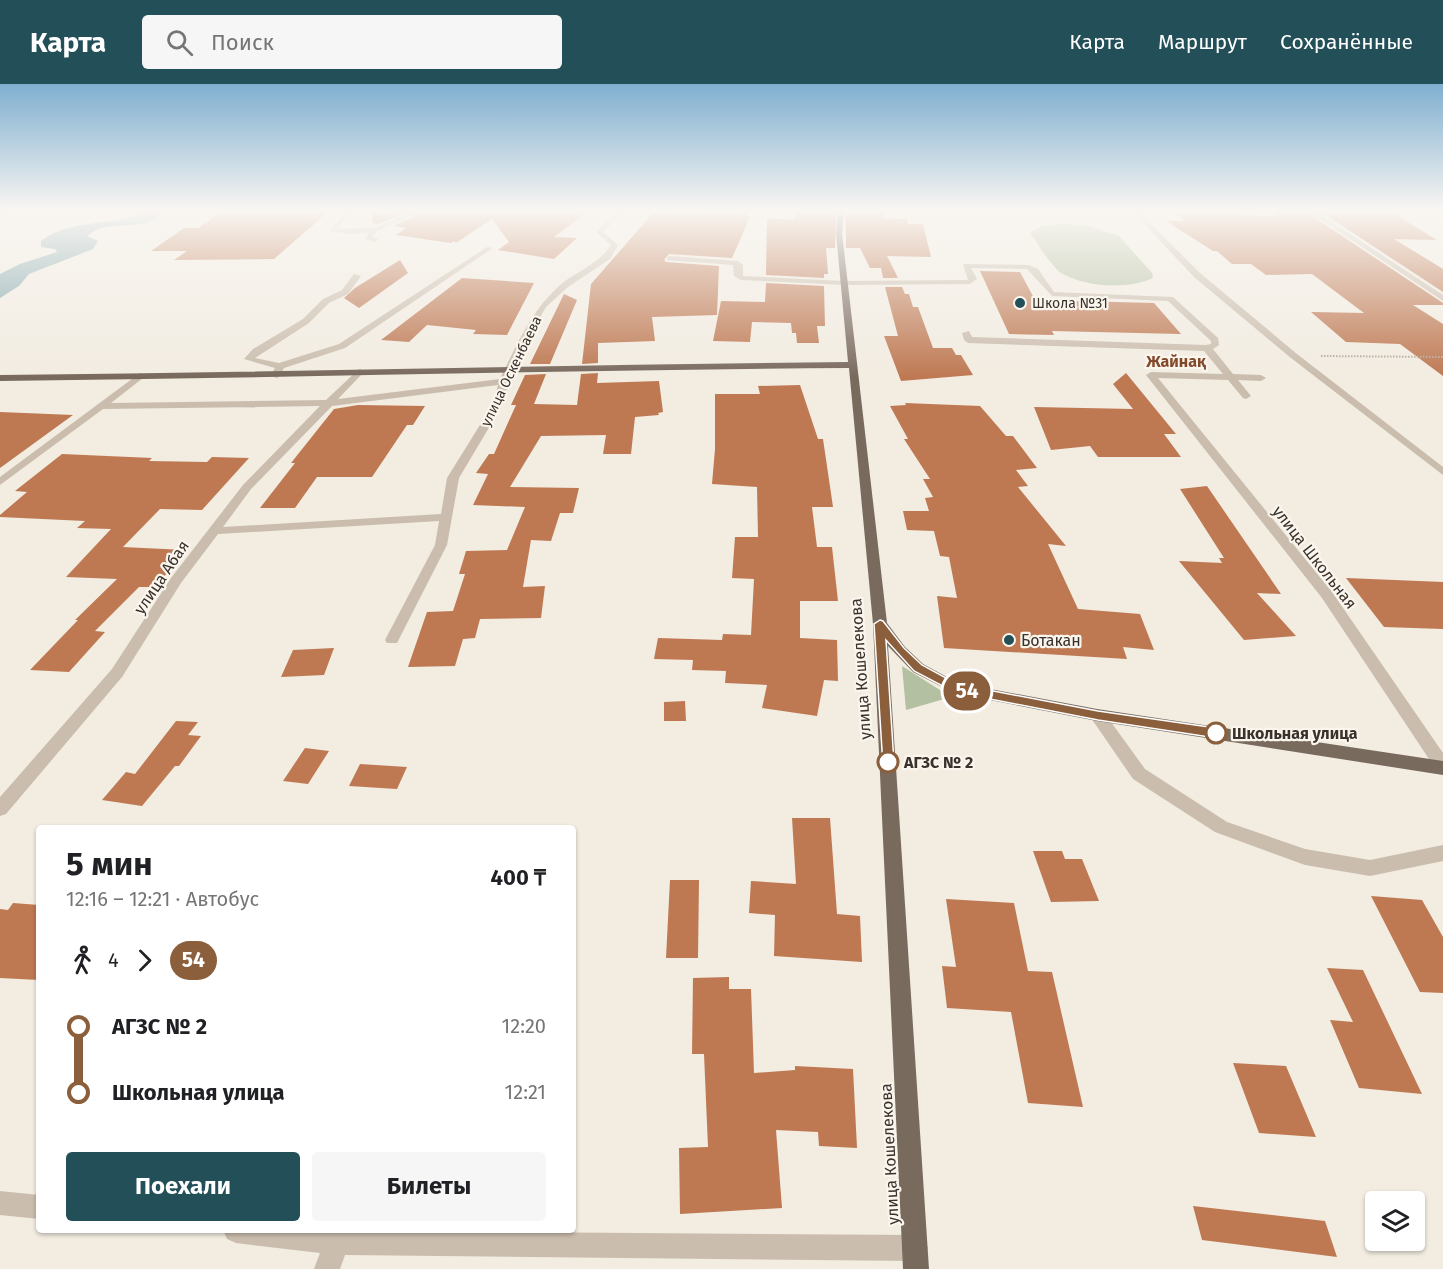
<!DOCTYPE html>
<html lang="ru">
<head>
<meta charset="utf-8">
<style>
  body { margin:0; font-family:"Fira Sans",sans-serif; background:#f6f6f6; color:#202124; height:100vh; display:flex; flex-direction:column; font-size:22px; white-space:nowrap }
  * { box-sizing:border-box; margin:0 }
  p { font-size:20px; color:#757577 }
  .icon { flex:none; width:33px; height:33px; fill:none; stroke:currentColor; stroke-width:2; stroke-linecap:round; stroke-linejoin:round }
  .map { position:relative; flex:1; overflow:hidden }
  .panel { position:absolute; left:36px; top:741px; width:540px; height:408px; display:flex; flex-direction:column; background:#fff; border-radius:6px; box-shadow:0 2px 4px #0004 }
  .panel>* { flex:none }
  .badge { padding:0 12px; border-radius:20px; font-size:21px; line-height:39px }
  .controls { position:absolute; left:1365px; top:1107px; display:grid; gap:12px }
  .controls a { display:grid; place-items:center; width:60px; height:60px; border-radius:6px; background:#fff; box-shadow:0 2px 4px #0004; font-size:30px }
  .map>.badge { position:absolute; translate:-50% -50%; box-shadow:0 0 0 3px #fff }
  .legs { display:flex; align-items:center; gap:9px; height:66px; padding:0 30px; font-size:20px }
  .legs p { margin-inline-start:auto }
  .headline { display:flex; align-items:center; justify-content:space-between; height:102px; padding:0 30px }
  h1 { font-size:33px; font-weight:700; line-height:45px }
  .cta { display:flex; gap:12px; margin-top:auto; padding:12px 30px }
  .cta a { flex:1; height:69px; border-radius:6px; background:#234f58; color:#fff; font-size:24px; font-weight:700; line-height:69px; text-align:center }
  .cta a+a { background:#f6f6f6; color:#202124 }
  ul { padding:0 30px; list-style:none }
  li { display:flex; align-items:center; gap:21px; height:66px; font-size:22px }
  li i { display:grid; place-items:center; width:9px; height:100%; margin:0 8px; background:currentColor }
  li i::after { content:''; width:15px; height:15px; margin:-8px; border:4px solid; border-radius:50%; background:#fff }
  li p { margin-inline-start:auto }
  li:first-child i { background:linear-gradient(#0000 50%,currentColor 0) }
  li:last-child i { background:linear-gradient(currentColor 50%,#0000 0) }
  header { display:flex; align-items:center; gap:36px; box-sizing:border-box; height:84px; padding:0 30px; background:#234f58; color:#fff }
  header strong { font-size:28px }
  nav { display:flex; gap:33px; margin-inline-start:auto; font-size:21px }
  .search { width:420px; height:54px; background:#f6f6f6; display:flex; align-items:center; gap:15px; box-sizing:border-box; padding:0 21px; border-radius:6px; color:#757577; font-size:22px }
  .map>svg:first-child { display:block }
  .green { fill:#b3c0a2 }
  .water { fill:#82a7ad }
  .building { fill:#be7953 }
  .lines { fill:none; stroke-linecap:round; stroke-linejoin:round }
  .path { stroke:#b6a898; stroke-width:2; stroke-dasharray:1.5 1.5; stroke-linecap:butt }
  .minor { fill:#cabdad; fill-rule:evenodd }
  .major { fill:#796a5e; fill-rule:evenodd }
  .line-1 { fill:#8b5e3c; stroke:#fff; stroke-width:1.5 }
  .poi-dot { fill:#234f58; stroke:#faf5ed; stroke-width:2 }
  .stop-1-dot { fill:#fff; stroke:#8b5e3c; stroke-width:3 }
  .labels { text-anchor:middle; stroke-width:4.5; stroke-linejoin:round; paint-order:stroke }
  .far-poi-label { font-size:14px; fill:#39312b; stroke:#faf5ed; text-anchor:start }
  .far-street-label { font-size:14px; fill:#39312b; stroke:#faf5ed }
  .far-quarter-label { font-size:16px; font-weight:bold; fill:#82492a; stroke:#faf5ed }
  .street-label { font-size:16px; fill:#39312b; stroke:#faf5ed }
  .poi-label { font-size:16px; fill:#39312b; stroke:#faf5ed; text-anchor:start }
  .stop-label { font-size:16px; font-weight:bold; fill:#39312b; stroke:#faf5ed; text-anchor:start }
</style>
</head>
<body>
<header>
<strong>Карта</strong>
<div class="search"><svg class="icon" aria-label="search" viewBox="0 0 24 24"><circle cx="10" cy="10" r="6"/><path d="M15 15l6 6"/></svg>Поиск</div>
<nav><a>Карта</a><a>Маршрут</a><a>Сохранённые</a></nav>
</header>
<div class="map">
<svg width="1443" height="1185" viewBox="0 0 1443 1185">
  <rect width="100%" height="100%" fill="#f2ece1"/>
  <path class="green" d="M1056,140L1086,141L1119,152L1152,189L1153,194C1128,206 1085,203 1061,189C1053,184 1036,158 1030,148L1043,142Z
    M902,582L951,613L906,626Z"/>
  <path class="water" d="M138,127H160L157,134C136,147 105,135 87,152L98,157L93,165L29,190L19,202L0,214V190L20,180L57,168L55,165L41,163V157C67,137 104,141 134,133Z"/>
  <path class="building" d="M223,127H329L274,175L174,176L187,167H151L184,144H198Z
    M373,127H410L378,140L372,139Z
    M425,127H589L554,153L577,154L554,175L498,166L509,158L492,135L456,159L454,157L451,159L396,151L406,144L394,142Z
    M706,127L748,130L747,132L750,133L732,174L669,170L664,176L666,178L719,182L717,231L652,233L655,257L598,259V279L582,280L591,200L653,129L693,131L705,130Z
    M796,127H836L835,164H826L828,190H824V194L766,191L767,134L794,136Z
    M846,127L885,129L884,134L907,135L908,140H923L931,173L887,172L898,194H883L881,184H870L860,164H846Z
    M1273,128H1306L1443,219V221H1413L1443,240V292L1400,260L1346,258L1311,228L1364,229L1312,190L1266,191L1251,180H1232L1217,167H1213L1166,137H1184L1178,130L1279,132Z
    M1321,128H1391L1437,156L1394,155L1443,185V208Z
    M400,176L408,189L359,224L344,214L355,204Z
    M980,187L1020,188L1035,216L1154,219L1181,250L1052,247L1054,251L1009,250Z
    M462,194L534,199L507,251L473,250L476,246L427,241L409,258L381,256Z
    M766,199L824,202L825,242H817L819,259H797L796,249H792L791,239L752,238L750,258L713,257L721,217L765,218Z
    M885,203H902L905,210H909L913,223H918L933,264H952L956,271H961L973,291L901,297L884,252H898Z
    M564,210L577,216L550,280H530Z
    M598,289L597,299L659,297L663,328L658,329L659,331L635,333L631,370H603L606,351L541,352L510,403L579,404L573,429H560L551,457L531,456L523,503L545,502L541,534L480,535L475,554L463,555L455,582L408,583L427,528L453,527L465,490H459L466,467L507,466L525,423L473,421L488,390L476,389L489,370H494L516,321H511L525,291L546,290L534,320L577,321L581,290Z
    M1126,289L1176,350H1164L1181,373H1098L1090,362L1051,366L1034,323L1133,325L1113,300Z
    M800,301L818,355H823L833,423H812L817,463H832L838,517H800V554L837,556L838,597L824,596L817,632L762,624L767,601L725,599L726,587L692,586L693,576L654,575L658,554L722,556L723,550L751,551L754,495L732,494L735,453H758L757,403L712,400L715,365V310H760L758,302Z
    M905,319L980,322L1006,352H1013L1037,384L1016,386L1028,402L1018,403L1066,462L1048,460L1078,525L1140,530L1154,566L1123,563L1127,575L944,564L937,512L957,514L949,473L940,472L934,447L907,446L903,427H929L925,414L933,413L923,395H930L904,355H908L890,322L906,321Z
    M358,321L425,322L413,341H407L372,393H317L295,424H260L295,379H291L334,325Z
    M0,328L73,331L0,384Z
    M62,370L152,374L149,377L207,378L212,373L249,374L202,426L160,425L123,463L185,466L156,503H139L95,547L105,548L69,588L30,586L78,536H75L117,495L66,493L111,445L77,444L85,437L0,433V431L27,408L15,407Z
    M1207,402L1281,510L1257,509L1296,552L1244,556L1179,477L1222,479L1219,474H1224L1180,405Z
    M1346,494L1443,498V545L1384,543Z
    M334,564L324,591L281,593L293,566Z
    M685,617L686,637H664V618Z
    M176,637L198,638L188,651L201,652L179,682H175L142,722L102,716L126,688L135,690Z
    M305,664L329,667L308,700L283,697Z
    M360,680L407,683L397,705L349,702Z
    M792,734H830L837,830L860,832L862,878L774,872L775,831L749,829L751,797L796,800Z
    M1033,767H1062L1065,775H1082L1099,817L1051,818Z
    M670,796H699L698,874H666Z
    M1371,812L1422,816L1443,853V909L1420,908Z
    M946,815L1014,819L1028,887L1052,888L1083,1023L1028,1019L1011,928L947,924L942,882L956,883Z
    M13,819L39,821V896L0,894V825L8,826Z
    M1327,884L1363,886L1422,1010L1359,1004L1330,936L1353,938Z
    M729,893V905H751L754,989L795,986V982L853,985L857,1064L819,1062L818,1048L776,1046L782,1124L680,1130L679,1064L708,1063L704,970H692L693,894Z
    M1233,979L1286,982L1316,1053L1259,1049Z
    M1193,1122L1325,1137L1337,1173L1202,1156Z"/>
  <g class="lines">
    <path class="path" d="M1321,272L1443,273"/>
    <path class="minor" d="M0,127H23L0,131Z
      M346,127H352L337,145L374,144L415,127H423L377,147L372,153L378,155L376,158L365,155L369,149L351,150L330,147Z
      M618,127H624L603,148L618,161L610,175L568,203L546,223L528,254L509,297L503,320L459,394L447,461L397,559H387L385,556L435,461L439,437L218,450L181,499L122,593L6,730L0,732V713L112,585L171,494L243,401L320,322L103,325L0,401V393L140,289L143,290V294L111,319L326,316L359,285L362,286V290L338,315L500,295C517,260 531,227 560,201C577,187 599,180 611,161L596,148ZM498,301L493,320L447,394L441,430L223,443L251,405L332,322Z
      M1132,127H1138L1200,189L1297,270L1443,383V391L1291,274L1194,193Z
      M1308,127H1315L1443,211V217Z
      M487,163L493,164L345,264L284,284L279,293L276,294L271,291L275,284L244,275L253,265L303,235L323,215L342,206L354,190L361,192L348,210L329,219L309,239L255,274L279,279L339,260Z
      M669,172L738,177L743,181V192L844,197L968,196L963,180L1029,181L1038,185L1054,208L1173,213L1218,254L1219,261L1213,265L1233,290L1261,291L1266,294L1261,297L1238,296L1251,312L1246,315L1243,314L1228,296L1158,294L1332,508L1443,669V689L1437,687L1322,514L1146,291L1151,288L1223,290L1204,267L968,259L964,256L962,249L969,247L972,253L1206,261L1211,260V257L1168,217L1052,212L1027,185L971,184L977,195L970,200L844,201L741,196L734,192L733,181L666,176Z
      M1097,625L1103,627L1145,685L1227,738L1305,765L1370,776L1443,761V777L1370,792L1305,781L1215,748L1133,695L1089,631L1091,627Z
      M0,1107L39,1111V1135L0,1131Z
      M223,1146L915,1151L924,1155L928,1164L924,1173L915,1177L345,1171L340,1185H314L320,1169L236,1159L227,1155Z"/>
    <path class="major" d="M838,127H844L842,149L887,539L905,563L923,580L958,599L1097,625L1443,677V691L1097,637L954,609L913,588L888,562L929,1185H903L873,540L849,284C566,286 283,294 0,297V291C283,288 565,281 848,278L836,149Z"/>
  </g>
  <linearGradient id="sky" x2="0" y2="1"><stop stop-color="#7fafd0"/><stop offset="0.43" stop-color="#f9f6f2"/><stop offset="1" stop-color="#f9f6f2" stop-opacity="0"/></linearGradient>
  <rect width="1443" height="293" fill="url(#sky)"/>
  <path class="line-1" d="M880,536L883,537L904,564L922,581L957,600L1098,627L1216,644L1223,649L1216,654L1098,636L954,608L914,587L886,556L894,678L892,682H883L874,540Z"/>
  <g class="poi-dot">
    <circle cx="1020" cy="219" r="6"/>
    <circle cx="1009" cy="556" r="6"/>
  </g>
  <g class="stop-1-dot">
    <circle cx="1216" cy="649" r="10"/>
    <circle cx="888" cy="678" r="10"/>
  </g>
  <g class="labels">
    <g class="far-poi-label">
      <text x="1032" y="224">Школа №31</text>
    </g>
    <g class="far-street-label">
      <text transform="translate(511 287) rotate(-64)" y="5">улица Оскенбаева</text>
    </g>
    <g class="far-quarter-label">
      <text x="1176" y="283">Жайнақ</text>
    </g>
    <g class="street-label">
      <text transform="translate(1315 473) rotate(52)" y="6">улица Школьная</text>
      <text transform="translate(161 493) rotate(-56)" y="6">улица Абая</text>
      <text transform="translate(860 585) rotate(-94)" y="6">улица Кошелекова</text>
      <text transform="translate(889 1070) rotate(-93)" y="6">улица Кошелекова</text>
    </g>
    <g class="poi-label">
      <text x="1021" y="562">Ботакан</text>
    </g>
    <g class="stop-label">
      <text x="1232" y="655">Школьная улица</text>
      <text x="904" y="684">АГЗС № 2</text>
    </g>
  </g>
</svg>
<div class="controls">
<a><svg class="icon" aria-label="layers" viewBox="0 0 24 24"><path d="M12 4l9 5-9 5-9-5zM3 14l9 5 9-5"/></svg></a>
</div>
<b class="badge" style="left:967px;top:607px;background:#8b5e3c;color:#fff">54</b>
<section class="panel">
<div class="headline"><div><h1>5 мин</h1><p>12:16 – 12:21 · Автобус</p></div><b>400 ₸</b></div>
<div class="legs"><svg class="icon" aria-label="walk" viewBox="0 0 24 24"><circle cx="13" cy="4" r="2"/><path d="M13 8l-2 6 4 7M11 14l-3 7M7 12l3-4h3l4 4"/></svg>4<svg class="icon" aria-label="forward" viewBox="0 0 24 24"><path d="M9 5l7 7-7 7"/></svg><b class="badge" style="background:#8b5e3c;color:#fff">54</b></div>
<ul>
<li><i style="color:#8b5e3c"></i><b>АГЗС № 2</b><p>12:20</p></li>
<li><i style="color:#8b5e3c"></i><b>Школьная улица</b><p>12:21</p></li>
</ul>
<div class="cta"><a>Поехали</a><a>Билеты</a></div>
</section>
</div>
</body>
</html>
